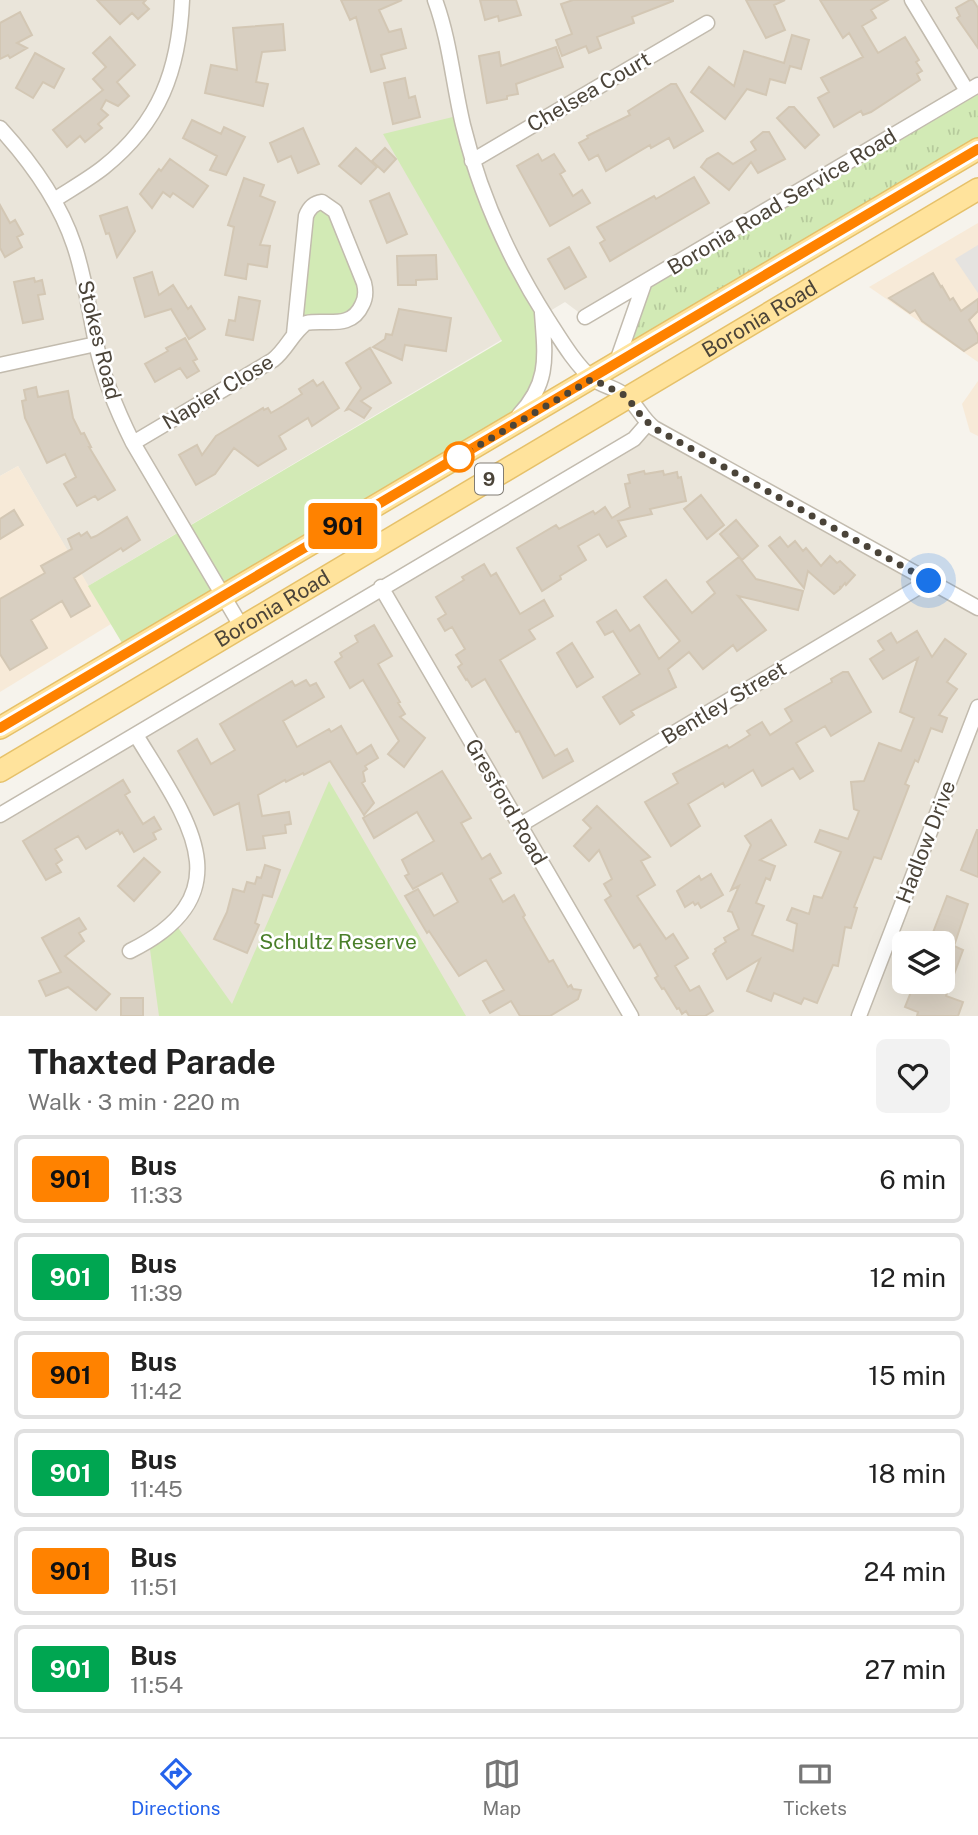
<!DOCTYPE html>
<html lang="en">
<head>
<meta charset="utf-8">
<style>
  body { margin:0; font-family:"Public Sans",sans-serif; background:#f2f2f2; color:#222; height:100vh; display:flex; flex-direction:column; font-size:26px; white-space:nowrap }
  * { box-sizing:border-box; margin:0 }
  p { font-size:23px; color:#767676 }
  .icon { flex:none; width:38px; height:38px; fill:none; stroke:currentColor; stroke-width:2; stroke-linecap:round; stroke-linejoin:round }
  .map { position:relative; height:1016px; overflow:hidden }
  .details { display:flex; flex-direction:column; background:#fff; flex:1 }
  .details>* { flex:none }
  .badge { padding:0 14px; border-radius:5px; font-size:24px; line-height:46px }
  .buttons { position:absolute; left:892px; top:931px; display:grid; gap:14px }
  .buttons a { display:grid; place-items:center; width:63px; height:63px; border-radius:10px; background:#fff; box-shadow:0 7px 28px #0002; font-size:35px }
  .you { position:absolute; width:35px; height:35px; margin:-18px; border:5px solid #fff; border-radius:50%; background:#1a73e8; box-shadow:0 0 0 10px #1a73e833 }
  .map>.badge { position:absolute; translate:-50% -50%; box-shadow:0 0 0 4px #fff }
  .round { display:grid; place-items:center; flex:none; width:74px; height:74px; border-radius:10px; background:#f2f2f2 }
  .summary { display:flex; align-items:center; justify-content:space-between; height:119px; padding:0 28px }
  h1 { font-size:33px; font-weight:700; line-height:52px }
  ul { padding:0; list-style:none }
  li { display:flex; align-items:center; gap:21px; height:88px; margin:0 14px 10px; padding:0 14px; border:4px solid #e0e0e0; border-radius:10px }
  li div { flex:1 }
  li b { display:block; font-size:26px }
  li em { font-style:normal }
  li .badge { min-width:77px; font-weight:700; text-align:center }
  .dock { display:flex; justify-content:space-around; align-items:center; height:98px; border-top:2px solid #e0e0e0; background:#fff; font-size:19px; color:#767676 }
  .dock a { display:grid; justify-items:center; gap:4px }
  .dock .on { color:#2563eb }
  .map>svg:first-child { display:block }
  .residential { fill:#eae5da; fill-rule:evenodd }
  .commercial { fill:#f7ead8 }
  .grass { fill:url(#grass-tufts) }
  .green { fill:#d2eab5 }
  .parking { fill:#e5e3e0 }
  .building { fill:#d8cfc1; stroke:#d3c7b4; stroke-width:2 }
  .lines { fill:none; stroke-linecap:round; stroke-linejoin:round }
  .minor-casing { stroke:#c2bbae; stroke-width:17 }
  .primary-casing { stroke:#e6c16a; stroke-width:24 }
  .minor { stroke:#fff; stroke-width:14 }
  .primary { stroke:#ffe39c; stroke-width:21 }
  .line-casing { stroke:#fff; stroke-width:16 }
  .line { stroke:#ff8200; stroke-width:10 }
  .walk { stroke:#4b4439; stroke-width:7; stroke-dasharray:0 12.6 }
  .stop-dot { fill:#fff; stroke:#ff8200; stroke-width:3.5 }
  .labels { text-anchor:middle; stroke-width:5; stroke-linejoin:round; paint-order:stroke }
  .shield { fill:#fff; stroke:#817c74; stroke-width:2 }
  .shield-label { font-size:19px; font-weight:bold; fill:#4b4439 }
  .street-label { font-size:21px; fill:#4b4439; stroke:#fff }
  .park-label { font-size:21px; fill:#4a7f2a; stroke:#fff }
</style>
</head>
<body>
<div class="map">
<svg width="978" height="1016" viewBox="0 0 978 1016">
  <defs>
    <pattern id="grass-tufts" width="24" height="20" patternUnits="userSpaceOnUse" patternTransform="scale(1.75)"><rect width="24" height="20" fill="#d2eab5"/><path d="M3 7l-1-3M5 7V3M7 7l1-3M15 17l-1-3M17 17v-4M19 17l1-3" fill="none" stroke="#b6ca9c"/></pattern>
  </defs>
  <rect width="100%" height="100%" fill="#f6f3ec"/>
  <path class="residential" d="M0,0H978V85L585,317L565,302L88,586L18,466L0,476Z
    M648,423L978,608V1016H0V815ZM905,943H943V982H905Z"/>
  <path class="commercial" d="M978,223V362L869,287Z
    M978,381V436L970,432L962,404Z
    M18,466L111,624L0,692V476Z"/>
  <path class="grass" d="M978,85V149L616,364L644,284Z"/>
  <path class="green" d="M461,115L472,161L541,310L544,353L529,404L128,653L88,586L502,341L383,134Z
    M322,202L364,283L355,316L302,325L305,222Z
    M329,781L466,1016H159L149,942L174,922L232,1004Z"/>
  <path class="parking" d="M978,245V293L955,259Z"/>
  <path class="building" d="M97,0H146L143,3L149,9L138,19L132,13L120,24Z
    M341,0H402L379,10L389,32L401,29L406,48L381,55L385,68L371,72L356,17L350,20Z
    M480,0H516L521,15L499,21L498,16L485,20Z
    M573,0H673V1L632,17L634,23L597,37L601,48L589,53L586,46L562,56L556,40L572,34L561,4Z
    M746,0H785L774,5L785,30L766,38Z
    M820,0H888L871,10L876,18L862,26L878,53L905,37L919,60L916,62L922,71L917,74L920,80L871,112L863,115L861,111L834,127L818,98L829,92L821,78L863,57L849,33L843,38Z
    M970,0H973L978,8V48L957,18L960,16L956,8Z
    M20,12L32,35L17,43L27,48L10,58L8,55L0,59V23Z
    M283,24L285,50L262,52L256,82L268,84L263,106L205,93L211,65L237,70L233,28Z
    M792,35L809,40L801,69L790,66L785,83L770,79L766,95L747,89L725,119L691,92L709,67L734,86L744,51L784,63Z
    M110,37L135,65L117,82L129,96L118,106L106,100L101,109L108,115L98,124L102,128L85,142L80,136L67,147L53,130L103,90L93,79L106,67L93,53Z
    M556,47L563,67L516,84L518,94L507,96V99L487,103L479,56L499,52L501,66Z
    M35,53L64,69L54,88L43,82L33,98L16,88Z
    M405,78L409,98L415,96L420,117L393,124L384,83Z
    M671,84H676L703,131L674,148L669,138L651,148L650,145L606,171L598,155L589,160L579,143L588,138L587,136L630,115L628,111Z
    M789,107H794L819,135L805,148L777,118Z
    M192,120L221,134L224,127L245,137L226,175L210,170L217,156L183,138Z
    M303,128L319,164L298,173L291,156L278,162L270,143Z
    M763,132H769L785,159L758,173L751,162L729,190L701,167L707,159L718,153L733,164L756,150L751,142Z
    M356,148L377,167L361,184L339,166Z
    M385,148L396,159L384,172L372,161Z
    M538,154L542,161L554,154L565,171L560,174L573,196L582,190L590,203L550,226L517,166Z
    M170,159L208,186L193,207L173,193L170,197L163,192L152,208L140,194L159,169L161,171Z
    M694,177L709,203L610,261L600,243L605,240L597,227L654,196L656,199Z
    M244,178L264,185L260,196L275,202L260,245L270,246L267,267L248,264L246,279L225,275L234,227L228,225Z
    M389,193L407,234L387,243L370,201Z
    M0,205L10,223L15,220L23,234L17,237L22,247L5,257L0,248Z
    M127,207L135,231L117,257L109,233L106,234L100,216Z
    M569,247L586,277L565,289L548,259Z
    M436,255L437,279L416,280V285H398L397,256Z
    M152,272L159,295L173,285L188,309L191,306L205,329L189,339L171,309L145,317L134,278Z
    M933,273L941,287L942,286L950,300L953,298L961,311L978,299V311L969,320L978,335V342L964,351L922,321L915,310L910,313L889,298Z
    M34,278L35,282L42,280L45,294L38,295L43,319L23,323L14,282Z
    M239,297L260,301L253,340L226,335L229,320L235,321Z
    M399,309L451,318L446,351L405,345L402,360L373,347L385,339L386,334L392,335Z
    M185,338L197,359L193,361L199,371L187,378L180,368L155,382L145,364L168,351L166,348Z
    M370,348L391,383L361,401L371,408L364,418L349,409L346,410L361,388L346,363Z
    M313,380L317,386L323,382L339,408L312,426L308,418L279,436L286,449L258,466L234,448L215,474L196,485L179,455L197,445L202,455L216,436L263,408L264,410L268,408L271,413L283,406L302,394L299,389Z
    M36,387L38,397L68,391L73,418L81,434L84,433L91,447H89L115,490L98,500L95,496L77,506L64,484L76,477L65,454L47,463L25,418L22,401L26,400L24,390Z
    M644,471L645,474L663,471L664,475L677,472L678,478L681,477L686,501L650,509L652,514L618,521L626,536L607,547L599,534L578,546L586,560L560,576L561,579L542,591L517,548L556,525L559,529L593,511L595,514L605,507L612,518L630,507L625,484L630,483L628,475Z
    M701,495L724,525L707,539L684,509Z
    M14,510L23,525L0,539V519Z
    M127,517L140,540L123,551L121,548L74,578L90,606L71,617L62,601L31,620L47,648L10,670L0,654V599L45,573L41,566L72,549L68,539L79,533L81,536L87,532L91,538L96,536Z
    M736,520L758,546L742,560L720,534Z
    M780,537L788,547L795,541L803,551L806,548L821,566L830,556L837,563L840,561L855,575L846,585L845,583L841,588L840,586V589L834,594L808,571L804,588L769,546Z
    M739,557L756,579L803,591L798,610L738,596L766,630L737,651L733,645L703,669L689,652L668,669L676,687L631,711L634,715L620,724L603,697L640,674L613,631L605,635L597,622L616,610L630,631L639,625L659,659L680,641L644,597L666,580L692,613L715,593L707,582Z
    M484,564L491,576L496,573L520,614L544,600L553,616L529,630L535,639L500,660L555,756L567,749L573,761L543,778L519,731L516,732L485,679L472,687L467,679L466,680L458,667L462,664L456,655L465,649L452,627L445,631L438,619L446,614L436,597L464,580L462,577Z
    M374,625L392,656L378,664L400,702L398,703L405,714L400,717L425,738L404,767L388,754L399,741L363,680L350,688L335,662L342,657L340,653L358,642L355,636Z
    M917,631L932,657L945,639L966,654L947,682L957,689L939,715L947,718L942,732L931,728L918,762L915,760L905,784L909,786L881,859L874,857L854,907L857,908L851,928L845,927L838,966L833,965L817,1003L804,998L801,1004L774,993L771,1001L747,991L760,959L727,979L713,954L716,951L715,949L726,942L724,938L739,929L732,912L728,911L739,886L731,890L751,845L745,836L771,820L786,845L760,860L775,866L770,880L766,878L756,903L764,906L752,935L793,951L797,924L787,920L792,908L809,914L814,896L822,898L841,852L815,842L820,830L848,839L859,811L854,809L851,782L864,781L879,743L901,751L914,718L900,712L918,658L883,679L870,659L884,650L878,641L891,633L897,643Z
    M572,643L593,677L577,687L557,653Z
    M843,672H848L871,712L831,736L825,726L796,743L813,771L800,779L793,768L762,786L753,770L725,787L723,783L688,804L700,826L671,846L645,802L678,783L673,774L727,745L729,748L750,735L747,731L762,722L770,735L792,721L785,709L832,682L831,679Z
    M306,680L310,686L316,683L324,697L283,721L297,747L329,729L331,732L341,726L357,754L371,745L378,758L365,766L367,769L363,772L365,781L362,783L374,803L364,815L330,761L304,775L303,773L286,782L285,780L258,795L262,816L289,812L291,824L285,825L286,833L263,836L265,848L247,850L239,803L214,815L178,751L197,739L211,764L235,750L220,724L292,681L295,686Z
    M442,771L471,818L461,823L482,859L490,854L501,873L490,879L503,902L514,895L525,915L523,917L549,962L553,960L568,987L571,985L573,989L581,990L578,999L550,1016H520L511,1001L490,1013L483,1001L504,990L486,960L459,976L429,931L427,933L405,896L418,889L434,916L458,902L442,873L413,889L405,876L409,874L402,860L434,841L417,812L374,838L363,818Z
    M123,780L130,792L125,795L143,824L154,817L161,829L153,833L156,839L134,852L122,832L120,834L118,830L86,849L78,836L55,849L62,860L56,864L61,872L46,880L23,841Z
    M597,806L650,857L641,861L655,885L637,896L666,939L673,934L688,958L675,966L690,991L699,986L713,1011L705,1016H689L686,1011L682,1014L679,1008L677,1009L664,988L662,989L655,978L658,976L640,944L634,948L605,900L611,896L604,884L612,879L599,850L589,861L574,846L591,828L583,820Z
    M977,830H978V877L961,870Z
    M144,858L160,872L134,901L118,886Z
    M265,865L280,870L272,897L263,895L255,923L259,925L247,953L214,939L227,912L233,889L244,892L247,882L255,884L257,877L261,878Z
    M711,874L723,895L701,908L698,903L695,905L693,902L685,907L677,891L699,876L701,880Z
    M947,896L968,904L954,946L963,950L946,996L963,1002L958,1016H917L918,1012L905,1007L915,982H943V943H929Z
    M79,918L86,929L79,933L84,941L65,956L110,994L96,1010L68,987L46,996L39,981L61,972L42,938Z
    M121,998H143V1016H121Z"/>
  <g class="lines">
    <defs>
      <path id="minor" d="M435,0C450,41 453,83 463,125C480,195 509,259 548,320C559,337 576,366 593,379C603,386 616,388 626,396C637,405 642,419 654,428L978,608
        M912,0L967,91
        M0,128C31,162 59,200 74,245C85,277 89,310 96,343C103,378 117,411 133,443L241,626
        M472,161L707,23
        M54,200C71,189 89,179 104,167C160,122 179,70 182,0
        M585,317L978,85
        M616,364L644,284
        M0,365L96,344
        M519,415C550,382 545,356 542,313
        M133,443L273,360C287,349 292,333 306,323C326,319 351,330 362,305C366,298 366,291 364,283L335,211L322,202C314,203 309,208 306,216L294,334
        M381,587L631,1016
        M0,815L634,439L648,423
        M520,825L929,581
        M130,951C248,893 185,816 136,735
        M859,1016L978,707"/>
      <g id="primary">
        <path d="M0,728L978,149"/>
        <path id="s1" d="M0,771L978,189"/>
      </g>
    </defs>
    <use href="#minor" class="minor-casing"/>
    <use href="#primary" class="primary-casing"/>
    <use href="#minor" class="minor"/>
    <use href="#primary" class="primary"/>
  </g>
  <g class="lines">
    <defs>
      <path id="line" d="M0,728L978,149"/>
    </defs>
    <use href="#line" class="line-casing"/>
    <use href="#line" class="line"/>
    <path class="walk" d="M459,457L592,379L626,396L643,418L654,428L929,581"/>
  </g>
  <circle class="stop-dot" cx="459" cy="457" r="14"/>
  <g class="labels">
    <rect class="shield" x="475" y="463.5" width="28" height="31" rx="5"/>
    <g class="shield-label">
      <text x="489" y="486">9</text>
    </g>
    <g class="street-label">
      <text transform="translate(589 92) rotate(-30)" y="7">Chelsea Court</text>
      <text transform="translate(782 202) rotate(-31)" y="7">Boronia Road Service Road</text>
      <text dy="7" stroke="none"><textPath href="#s1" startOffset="884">Boronia Road</textPath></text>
      <text transform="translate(99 340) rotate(76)" y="7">Stokes Road</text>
      <text transform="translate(218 392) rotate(-31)" y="7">Napier Close</text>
      <text dy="7" stroke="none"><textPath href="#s1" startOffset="317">Boronia Road</textPath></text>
      <text transform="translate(724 703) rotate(-31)" y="7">Bentley Street</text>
      <text transform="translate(506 802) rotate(60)" y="7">Gresford Road</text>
      <text transform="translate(926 842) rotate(-69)" y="7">Hadlow Drive</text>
    </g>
    <g class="park-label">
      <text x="338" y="949">Schultz Reserve</text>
    </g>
  </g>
</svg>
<div class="buttons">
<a><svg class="icon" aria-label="layers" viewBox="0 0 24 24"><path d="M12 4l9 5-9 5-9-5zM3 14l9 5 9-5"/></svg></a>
</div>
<div class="you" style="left:929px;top:581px"></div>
<b class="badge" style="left:343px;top:526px;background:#ff8200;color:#111">901</b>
</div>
<section class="details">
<div class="summary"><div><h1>Thaxted Parade</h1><p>Walk · 3 min · 220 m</p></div><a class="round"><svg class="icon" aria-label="heart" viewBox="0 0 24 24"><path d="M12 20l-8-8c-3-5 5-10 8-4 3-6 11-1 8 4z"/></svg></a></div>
<ul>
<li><span class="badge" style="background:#ff8200;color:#111">901</span><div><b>Bus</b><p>11:33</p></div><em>6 min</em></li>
<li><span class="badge" style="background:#00a651;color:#fff">901</span><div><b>Bus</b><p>11:39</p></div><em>12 min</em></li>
<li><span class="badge" style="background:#ff8200;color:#111">901</span><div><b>Bus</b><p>11:42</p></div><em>15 min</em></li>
<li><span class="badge" style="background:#00a651;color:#fff">901</span><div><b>Bus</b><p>11:45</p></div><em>18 min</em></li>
<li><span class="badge" style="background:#ff8200;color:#111">901</span><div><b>Bus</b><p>11:51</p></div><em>24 min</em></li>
<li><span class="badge" style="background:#00a651;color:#fff">901</span><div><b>Bus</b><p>11:54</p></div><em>27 min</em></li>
</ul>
</section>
<nav class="dock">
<a class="on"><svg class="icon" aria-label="directions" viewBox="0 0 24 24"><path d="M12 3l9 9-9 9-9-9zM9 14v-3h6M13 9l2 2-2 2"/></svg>Directions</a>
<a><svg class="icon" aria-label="map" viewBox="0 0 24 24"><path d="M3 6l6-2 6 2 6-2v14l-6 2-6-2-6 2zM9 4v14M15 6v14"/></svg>Map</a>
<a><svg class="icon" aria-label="tickets" viewBox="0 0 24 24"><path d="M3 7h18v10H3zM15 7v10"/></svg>Tickets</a>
</nav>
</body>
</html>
